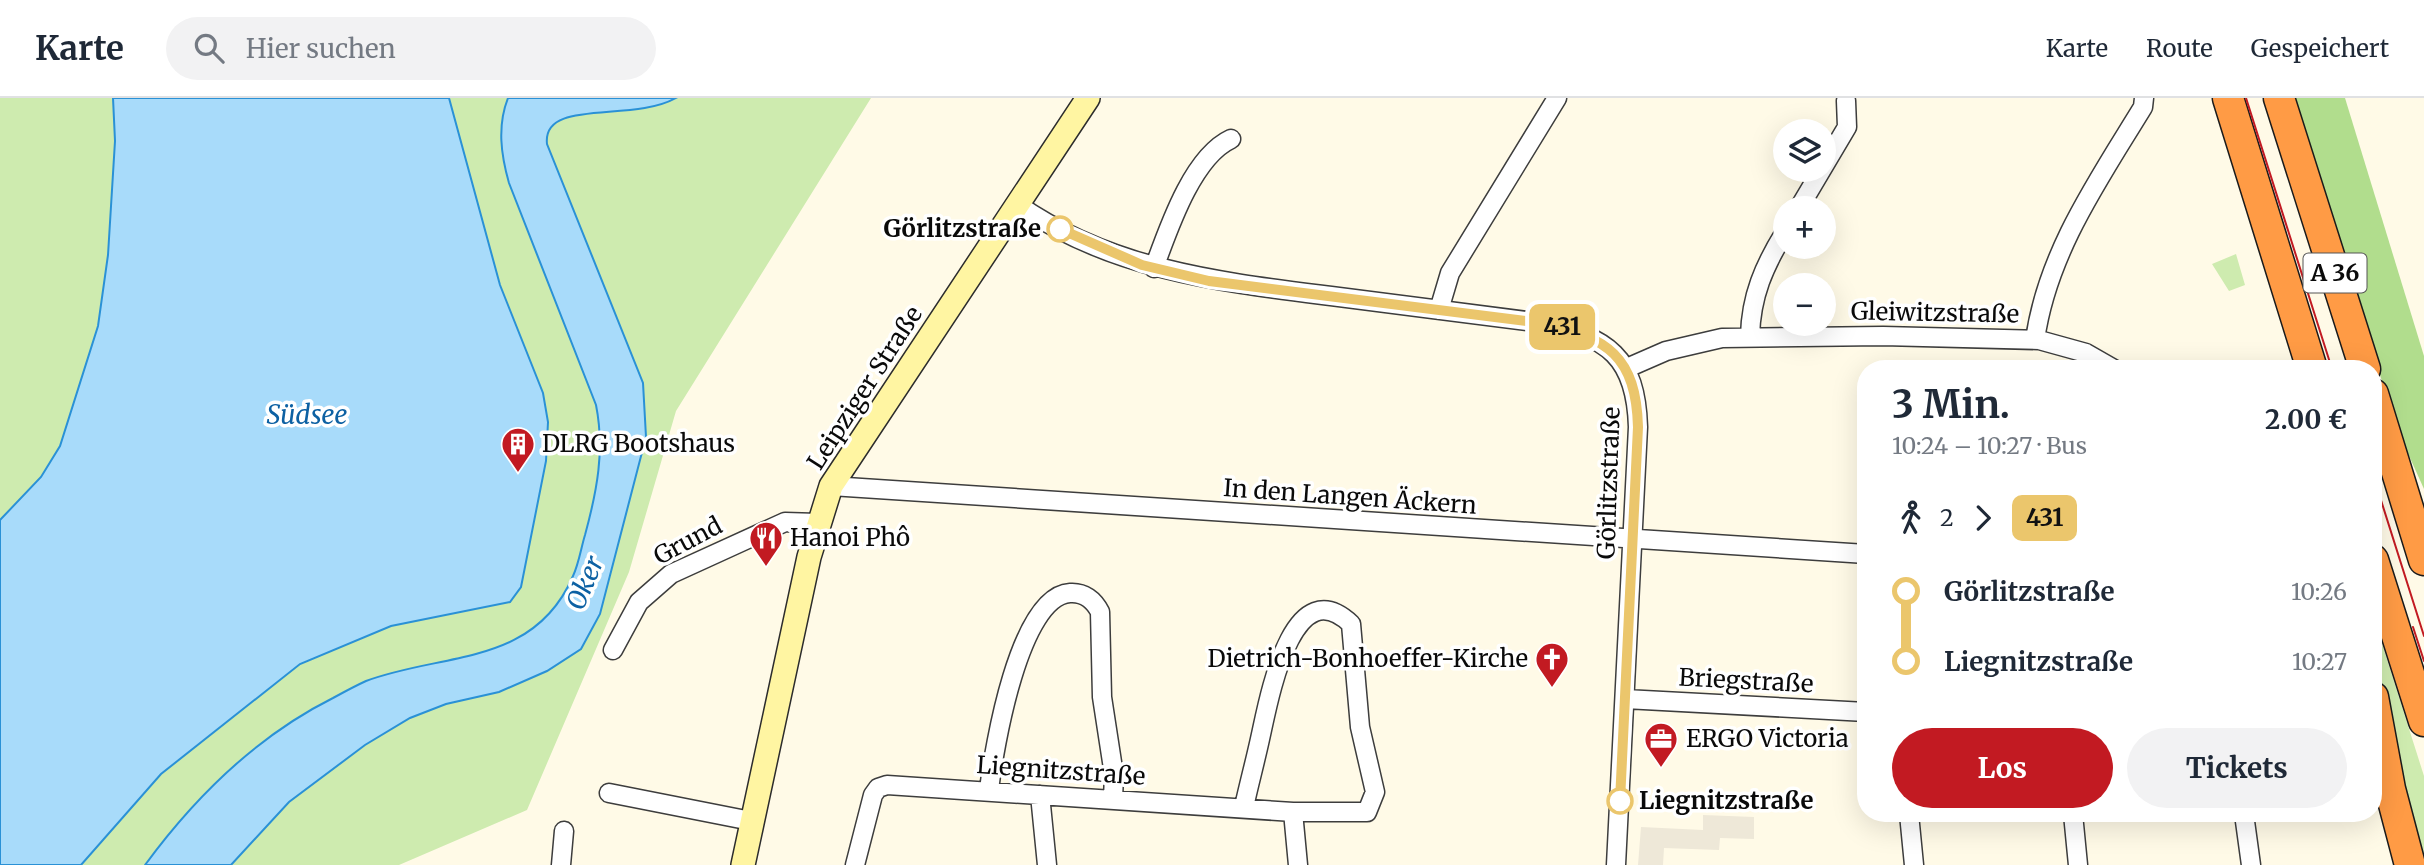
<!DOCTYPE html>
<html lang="de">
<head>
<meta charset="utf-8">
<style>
  body { margin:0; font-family:Merriweather,serif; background:#f2f2f3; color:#1f2937; height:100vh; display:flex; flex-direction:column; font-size:26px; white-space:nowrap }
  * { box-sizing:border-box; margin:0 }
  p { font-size:23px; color:#747a83 }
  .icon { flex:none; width:38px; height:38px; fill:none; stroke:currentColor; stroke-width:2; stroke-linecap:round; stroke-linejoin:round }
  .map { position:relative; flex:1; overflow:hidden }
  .panel { position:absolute; left:1857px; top:262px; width:525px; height:462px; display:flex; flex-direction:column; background:#fff; border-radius:28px; box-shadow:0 7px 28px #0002 }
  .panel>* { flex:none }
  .badge { padding:0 14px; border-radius:10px; font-size:24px; line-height:46px }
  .controls { position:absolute; left:1773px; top:21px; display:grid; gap:14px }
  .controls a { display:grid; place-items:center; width:63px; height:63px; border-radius:50%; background:#fff; box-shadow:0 7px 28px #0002; font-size:35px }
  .map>.badge { position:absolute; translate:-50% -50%; box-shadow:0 0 0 4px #fff }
  .legs { display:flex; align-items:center; gap:10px; height:77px; padding:0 35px; font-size:23px }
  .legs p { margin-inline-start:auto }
  .summary { display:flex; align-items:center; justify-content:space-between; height:119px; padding:0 35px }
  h1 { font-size:38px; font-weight:700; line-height:52px }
  .primary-button { display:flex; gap:14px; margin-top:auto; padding:14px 35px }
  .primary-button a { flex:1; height:80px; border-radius:42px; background:#c21a22; color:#fff; font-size:28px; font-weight:700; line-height:80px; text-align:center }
  .primary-button a+a { background:#f2f2f3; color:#1f2937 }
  ul { padding:0 35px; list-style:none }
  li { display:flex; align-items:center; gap:24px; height:70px; font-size:26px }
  li i { display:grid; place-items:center; width:10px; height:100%; margin:0 9px; background:currentColor }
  li i::after { content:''; width:18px; height:18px; margin:-9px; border:5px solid; border-radius:50%; background:#fff }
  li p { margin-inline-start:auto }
  li:first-child i { background:linear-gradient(#0000 50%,currentColor 0) }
  li:last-child i { background:linear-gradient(currentColor 50%,#0000 0) }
  header { display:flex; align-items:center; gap:42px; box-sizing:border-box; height:98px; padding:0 35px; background:#fff; border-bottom:2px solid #e0e1e3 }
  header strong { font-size:33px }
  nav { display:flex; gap:38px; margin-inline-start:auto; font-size:24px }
  .search { width:490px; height:63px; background:#f2f2f3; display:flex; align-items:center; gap:18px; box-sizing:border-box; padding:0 24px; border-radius:38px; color:#747a83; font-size:26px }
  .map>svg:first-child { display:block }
  .green { fill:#ceebaf }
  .forest { fill:#b1dd8d }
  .plaza { fill:#eee8d8 }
  .water { fill:#a8dbfa; stroke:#2a91d6; stroke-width:2 }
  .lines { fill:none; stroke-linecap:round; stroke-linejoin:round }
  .street-casing { stroke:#3d3d3d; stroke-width:21 }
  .secondary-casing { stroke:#2c2c2c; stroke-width:26 }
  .highway-casing { stroke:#1b1b1b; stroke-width:33 }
  .street { stroke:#fff; stroke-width:18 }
  .secondary { stroke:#fff5a2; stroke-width:23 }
  .highway { stroke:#ff9b45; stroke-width:30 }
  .tram { stroke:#c21a22; stroke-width:2 }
  .line-1-casing { stroke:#fff; stroke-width:16 }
  .line-1 { stroke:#ebc66c; stroke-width:10 }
  .stop-1-dot { fill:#fff; stroke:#ebc66c; stroke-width:3.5 }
  .labels { text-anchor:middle; stroke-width:7; stroke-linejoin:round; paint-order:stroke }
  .shield { fill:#fff; stroke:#545454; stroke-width:2 }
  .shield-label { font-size:23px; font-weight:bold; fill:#0a0a0a }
  .stop-label { font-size:24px; font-weight:bold; fill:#0a0a0a; stroke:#fff; text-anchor:end }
  .street-label { font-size:24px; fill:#0a0a0a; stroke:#fff }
  .poi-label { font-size:24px; fill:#0a0a0a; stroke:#fff; text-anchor:start }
  .water-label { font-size:26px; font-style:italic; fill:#0d61a3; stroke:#fff }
</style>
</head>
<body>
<header>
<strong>Karte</strong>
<div class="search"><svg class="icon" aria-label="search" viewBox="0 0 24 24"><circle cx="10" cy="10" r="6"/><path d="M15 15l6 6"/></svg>Hier suchen</div>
<nav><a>Karte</a><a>Route</a><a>Gespeichert</a></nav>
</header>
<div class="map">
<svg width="2424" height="767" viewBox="0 0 2424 767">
  <rect width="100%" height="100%" fill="#fffae7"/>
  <path class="green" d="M0,0H113L115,43L108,157L98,228L60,348L41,379L0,422Z
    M449,0H871L676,313L629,474L527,712L399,767H81L161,676L300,566L391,528L510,504L521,489L546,363L548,324L543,295L500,187Z
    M2236,156L2245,187L2229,193L2212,166Z
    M2377,530L2424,678V767L2393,679L2373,550V531Z"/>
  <path class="forest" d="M2293,0H2345L2424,258V391L2397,331Z"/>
  <path class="plaza" d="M1703,717L1754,719V741L1720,740L1719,752L1664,750L1663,767H1638L1641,729L1703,732Z"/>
  <path class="water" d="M113,0H449L500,187L543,295L548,324L546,363L521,489L510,504L391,528L300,566L161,676L81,767H0V422L41,379L60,348L98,228L108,157L115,43Z
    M508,0H676C632,25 542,0 547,46L643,285L646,339L600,516L581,551L547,573L499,594L446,606L410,620L365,647L289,704L231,767H145C195,699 257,638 333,600C344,594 355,588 366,583C443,554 534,569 573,478C579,465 581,450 585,437C597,393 605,352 596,307L509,85C501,57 497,28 508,0Z"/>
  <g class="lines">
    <defs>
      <path id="street" d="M1017,106C1111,172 1220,184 1331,198C1401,207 1472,216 1542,225C1608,239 1636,259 1638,329L1616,767
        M1799,110L1847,29L1846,3
        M1154,170C1168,132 1192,59 1231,41
        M1439,212L1450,175L1557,0
        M1750,238C1751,198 1764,168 1785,134
        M2035,242C2047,155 2099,81 2143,9L2144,0
        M1627,270L1666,253L1722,240L1883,238L2039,242L2086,255L2114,271
        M831,388L1866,456
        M613,552L639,504L671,476L785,424L818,425
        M1625,601L1866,614
        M989,692C994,650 1019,498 1070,495C1084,494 1094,502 1100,514L1102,599L1114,677L1113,701
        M609,695L751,723
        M1040,697L1047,767
        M1293,714L1298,767
        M1909,716L1914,767
        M2073,716L2078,767
        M2244,716L2251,767
        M561,767L564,733
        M855,767L873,697L878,690L887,687L1293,714H1367L1375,694L1360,629L1351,526C1291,469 1268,606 1260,641C1255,664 1249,686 1244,709"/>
      <path id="secondary" d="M743,767L809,459L831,388L1088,0"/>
      <path id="highway" d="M2228,0L2312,271
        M2279,0L2365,271
        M2373,296L2424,462
        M2373,462L2424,623
        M2373,599L2390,691L2410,767"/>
    </defs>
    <use href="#street" class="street-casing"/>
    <use href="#secondary" class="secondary-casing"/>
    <use href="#highway" class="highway-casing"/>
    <use href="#street" class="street"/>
    <use href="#secondary" class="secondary"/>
    <use href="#highway" class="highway"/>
    <path class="tram" d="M2246,0L2332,271
      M2373,377L2424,538
      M2413,529L2424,563"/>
  </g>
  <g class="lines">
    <defs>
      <path id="line-1" d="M1060,131L1142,167L1209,183L1542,225C1608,239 1636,259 1638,329L1620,703"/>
    </defs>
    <use href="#line-1" class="line-1-casing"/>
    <use href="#line-1" class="line-1"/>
  </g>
  <defs>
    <symbol id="building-pin" viewBox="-11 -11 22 30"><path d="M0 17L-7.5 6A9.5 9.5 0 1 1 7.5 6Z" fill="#c21a22" stroke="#fff"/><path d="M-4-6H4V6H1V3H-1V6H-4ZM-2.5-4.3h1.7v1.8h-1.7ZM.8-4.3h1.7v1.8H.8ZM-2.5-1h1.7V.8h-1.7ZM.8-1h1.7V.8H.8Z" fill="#fff"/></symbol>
    <symbol id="restaurant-pin" viewBox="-11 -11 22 30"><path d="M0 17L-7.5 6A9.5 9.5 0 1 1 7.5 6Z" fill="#c21a22" stroke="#fff"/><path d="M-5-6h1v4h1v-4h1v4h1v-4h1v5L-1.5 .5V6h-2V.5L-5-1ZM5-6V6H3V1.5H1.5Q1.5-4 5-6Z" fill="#fff"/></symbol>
    <symbol id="church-pin" viewBox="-11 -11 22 30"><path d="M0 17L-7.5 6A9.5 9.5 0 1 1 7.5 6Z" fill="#c21a22" stroke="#fff"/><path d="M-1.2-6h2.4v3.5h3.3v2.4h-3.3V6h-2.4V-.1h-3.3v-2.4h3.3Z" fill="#fff"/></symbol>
    <symbol id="office-pin" viewBox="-11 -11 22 30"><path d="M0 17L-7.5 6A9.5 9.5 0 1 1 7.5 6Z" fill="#c21a22" stroke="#fff"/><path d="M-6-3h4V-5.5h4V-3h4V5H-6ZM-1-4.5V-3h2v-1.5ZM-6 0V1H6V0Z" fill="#fff"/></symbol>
  </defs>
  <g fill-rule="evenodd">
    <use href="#building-pin" x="499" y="327" width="38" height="52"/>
    <use href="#restaurant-pin" x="747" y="421" width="38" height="52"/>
    <use href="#church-pin" x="1533" y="542" width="38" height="52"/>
    <use href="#office-pin" x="1642" y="622" width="38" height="52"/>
  </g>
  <g class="stop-1-dot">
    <circle cx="1060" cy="131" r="12"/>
    <circle cx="1620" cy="703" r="12"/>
  </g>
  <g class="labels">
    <rect class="shield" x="2303.5" y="155.5" width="63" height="39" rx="5"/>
    <g class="shield-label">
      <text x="2335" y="183">A 36</text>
    </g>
    <g class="stop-label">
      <text x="1041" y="139">Görlitzstraße</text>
      <text x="1639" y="711" text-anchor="start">Liegnitzstraße</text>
    </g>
    <g class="street-label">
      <text transform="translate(1935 215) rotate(1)" y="8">Gleiwitzstraße</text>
      <text transform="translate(865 290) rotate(-57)" y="8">Leipziger Straße</text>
      <text transform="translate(1609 385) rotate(-88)" y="8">Görlitzstraße</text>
      <text transform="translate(1350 399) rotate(4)" y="8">In den Langen Äckern</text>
      <text transform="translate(688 443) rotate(-28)" y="8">Grund</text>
      <text transform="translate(1746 583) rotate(3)" y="8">Briegstraße</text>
      <text transform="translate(1061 673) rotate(4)" y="8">Liegnitzstraße</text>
    </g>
    <g class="poi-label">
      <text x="542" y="354">DLRG Bootshaus</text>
      <text x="790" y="448">Hanoi Phô</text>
      <text x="1528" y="569" text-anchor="end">Dietrich-Bonhoeffer-Kirche</text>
      <text x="1686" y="649">ERGO Victoria</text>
    </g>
    <g class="water-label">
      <text x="307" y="326">Südsee</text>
      <text transform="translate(585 485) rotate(-67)" y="9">Oker</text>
    </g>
  </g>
</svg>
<div class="controls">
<a><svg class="icon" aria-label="layers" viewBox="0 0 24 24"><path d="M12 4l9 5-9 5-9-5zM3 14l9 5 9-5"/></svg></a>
<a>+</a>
<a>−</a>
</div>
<b class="badge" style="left:1562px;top:229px;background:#ebc66c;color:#111">431</b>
<section class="panel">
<div class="summary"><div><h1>3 Min.</h1><p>10:24 – 10:27 · Bus</p></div><b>2.00 €</b></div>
<div class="legs"><svg class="icon" aria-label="walk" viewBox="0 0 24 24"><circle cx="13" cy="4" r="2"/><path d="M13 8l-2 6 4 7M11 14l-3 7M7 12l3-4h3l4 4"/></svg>2<svg class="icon" aria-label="forward" viewBox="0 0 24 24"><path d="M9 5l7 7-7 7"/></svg><b class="badge" style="background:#ebc66c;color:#111">431</b></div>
<ul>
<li><i style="color:#ebc66c"></i><b>Görlitzstraße</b><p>10:26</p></li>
<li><i style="color:#ebc66c"></i><b>Liegnitzstraße</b><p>10:27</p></li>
</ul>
<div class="primary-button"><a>Los</a><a>Tickets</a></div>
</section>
</div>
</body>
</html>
